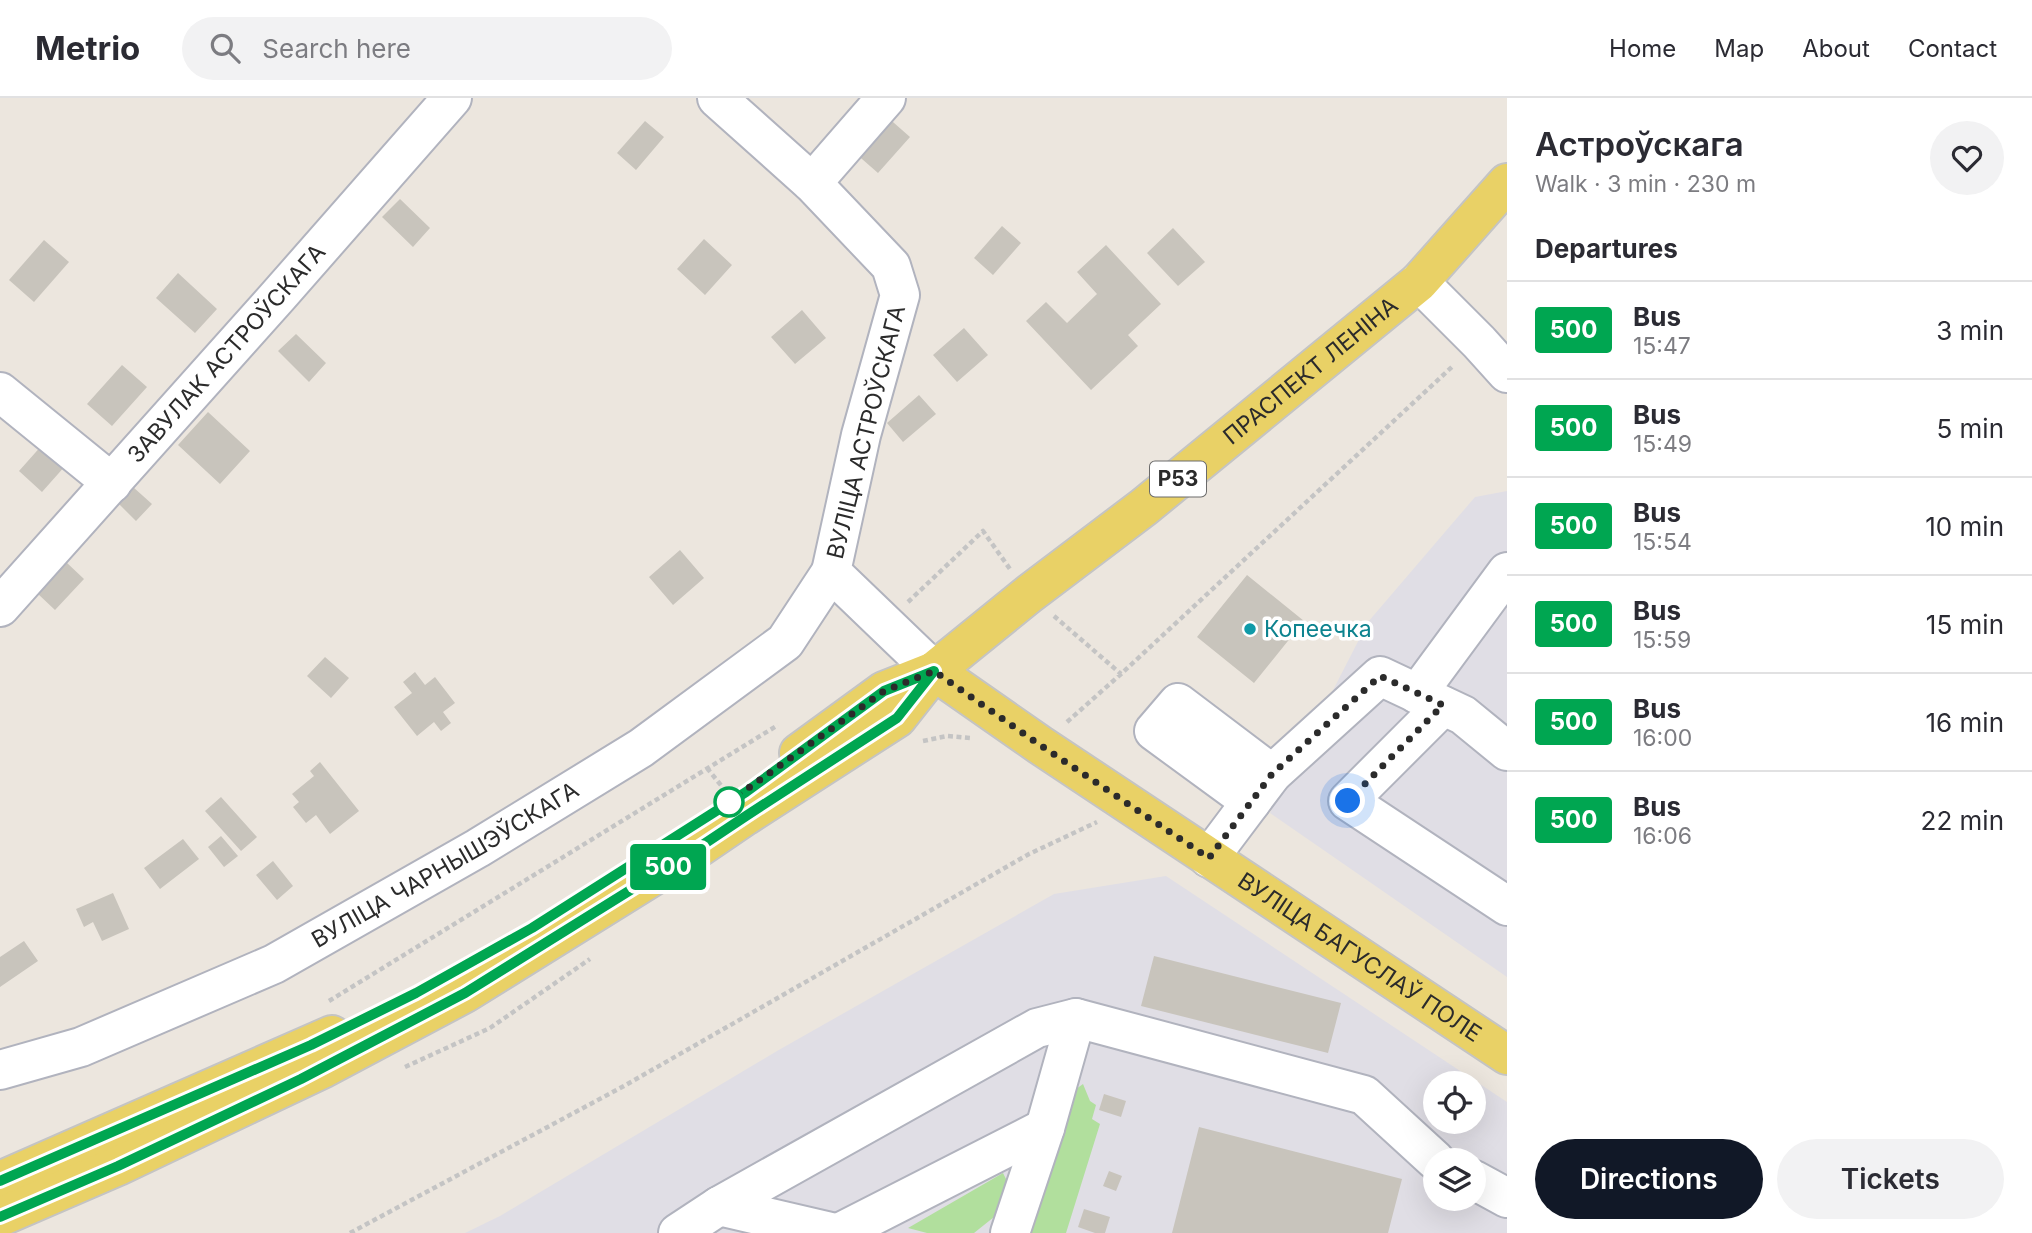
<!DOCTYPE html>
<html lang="en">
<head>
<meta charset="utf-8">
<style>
  body { margin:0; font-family:Inter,sans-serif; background:#f2f2f3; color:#2b2b33; height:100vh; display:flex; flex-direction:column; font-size:26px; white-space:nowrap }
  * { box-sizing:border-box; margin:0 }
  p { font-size:23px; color:#7c7c81 }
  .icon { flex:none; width:38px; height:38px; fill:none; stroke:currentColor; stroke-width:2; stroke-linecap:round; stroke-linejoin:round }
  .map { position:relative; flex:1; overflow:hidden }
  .drawer { display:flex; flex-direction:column; background:#fff; width:525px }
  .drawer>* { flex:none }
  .badge { padding:0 14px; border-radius:5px; font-size:24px; line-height:46px }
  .controls { position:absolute; left:1423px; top:973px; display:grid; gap:14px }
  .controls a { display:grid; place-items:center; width:63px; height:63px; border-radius:50%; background:#fff; box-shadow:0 7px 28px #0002; font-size:35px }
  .you { position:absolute; width:35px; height:35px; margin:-18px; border:5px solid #fff; border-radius:50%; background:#1a73e8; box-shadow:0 0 0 10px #1a73e833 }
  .map>.badge { position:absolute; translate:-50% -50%; box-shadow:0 0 0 4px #fff }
  h2 { padding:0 28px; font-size:26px; line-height:63px }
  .round { display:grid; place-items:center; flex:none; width:74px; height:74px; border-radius:37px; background:#f2f2f3 }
  .overview { display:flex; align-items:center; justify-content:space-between; height:119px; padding:0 28px }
  h1 { font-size:33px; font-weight:600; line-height:52px }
  .action { display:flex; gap:14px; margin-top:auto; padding:14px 28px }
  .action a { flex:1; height:80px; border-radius:42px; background:#111827; color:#fff; font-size:28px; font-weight:600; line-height:80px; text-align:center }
  .action a+a { background:#f2f2f3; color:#2b2b33 }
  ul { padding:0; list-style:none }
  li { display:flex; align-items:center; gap:21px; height:98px; padding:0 28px; border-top:2px solid #e1e1e2 }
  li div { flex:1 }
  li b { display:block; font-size:26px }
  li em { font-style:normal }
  li .badge { min-width:77px; font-weight:700; text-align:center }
  header { display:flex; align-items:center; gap:42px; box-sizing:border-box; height:98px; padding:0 35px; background:#fff; border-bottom:2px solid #e1e1e2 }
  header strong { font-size:33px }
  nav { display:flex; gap:38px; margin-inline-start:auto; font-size:24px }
  .search { width:490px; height:63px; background:#f2f2f3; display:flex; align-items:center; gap:18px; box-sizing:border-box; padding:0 24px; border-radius:38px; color:#7c7c81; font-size:26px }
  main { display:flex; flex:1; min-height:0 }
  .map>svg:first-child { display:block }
  .industrial { fill:#e0dee5; fill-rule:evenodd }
  .green { fill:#b1df9d }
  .building { fill:#c8c4bc }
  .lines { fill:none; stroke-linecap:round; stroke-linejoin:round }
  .minor-casing { stroke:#b1b3be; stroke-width:42 }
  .major-casing { stroke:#c4c4c4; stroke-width:42 }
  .path { stroke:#c4c4c4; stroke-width:4.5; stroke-dasharray:5 3.5; stroke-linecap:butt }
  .minor { stroke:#fff; stroke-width:38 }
  .major { stroke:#e9d166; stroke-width:38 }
  .line-casing { stroke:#fff; stroke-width:16 }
  .line { stroke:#00a651; stroke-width:10 }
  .walk { stroke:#2b2b2b; stroke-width:7; stroke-dasharray:0 12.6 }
  .culture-dot { fill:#0f9aa8; stroke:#fff; stroke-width:2.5 }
  .stop-dot { fill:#fff; stroke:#00a651; stroke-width:3.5 }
  .labels { text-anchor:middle; stroke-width:7; stroke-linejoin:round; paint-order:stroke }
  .shield { fill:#fff; stroke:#6b6b6b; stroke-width:2 }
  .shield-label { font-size:21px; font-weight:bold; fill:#2b2b2b }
  .street-label { font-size:23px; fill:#2b2b2b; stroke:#fff }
  .culture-label { font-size:23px; fill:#0d838f; stroke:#fff; text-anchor:start }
</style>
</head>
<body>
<header>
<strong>Metrio</strong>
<div class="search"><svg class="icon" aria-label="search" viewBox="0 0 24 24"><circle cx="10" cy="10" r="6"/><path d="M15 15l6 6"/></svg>Search here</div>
<nav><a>Home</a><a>Map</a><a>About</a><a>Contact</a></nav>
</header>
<main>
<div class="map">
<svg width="1507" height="1135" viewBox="0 0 1507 1135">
  <rect width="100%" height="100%" fill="#ece6de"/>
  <path class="industrial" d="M1507,393V879L1270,715L1368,524L1475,399Z
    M1166,778L1507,1004V1135H465L500,1118L777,953L1054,796ZM1435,985H1474V1024H1435ZM1435,1062H1474V1101H1435Z"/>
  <path class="green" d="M1083,986L1090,1003L1096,1007L1092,1021L1100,1026L1066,1135H1025L1072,994Z
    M1003,1075L1008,1085L994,1119L974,1135H927L908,1130Z"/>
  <path class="building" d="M885,17L910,39L878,75L854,54Z
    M645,23L664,39L636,72L617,55Z
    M400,101L430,130L413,149L382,119Z
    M1002,128L1021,145L993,177L974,160Z
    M1173,130L1205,164L1178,188L1147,155Z
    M704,141L732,167L705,197L677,171Z
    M44,142L69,164L34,204L9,182Z
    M1106,147L1161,206L1128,237L1138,248L1091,292L1026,223L1046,204L1067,225L1097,196L1077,174Z
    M178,175L217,211L195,235L156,200Z
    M802,212L826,240L795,266L771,239Z
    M964,230L988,257L957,284L933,257Z
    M296,236L326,265L309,284L278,253Z
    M122,267L147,289L112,328L87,306Z
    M919,297L936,316L903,344L887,325Z
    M208,314L250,353L220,386L178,347Z
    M43,346L66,367L42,394L19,373Z
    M133,389L152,406L136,423L118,405Z
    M680,452L704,480L673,507L649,479Z
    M66,464L84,481L55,512L37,495Z
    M1247,477L1304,523L1254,585L1197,539Z
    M325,559L349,580L331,600L307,578Z
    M415,574L425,587L435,579L455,605L443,614L451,625L441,633L434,624L417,638L394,609L412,595L403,584Z
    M320,664L359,713L330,736L316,717L306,725L293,709L299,704L292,696L314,678L310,673Z
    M221,699L257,739L241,753L205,713Z
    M221,738L238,758L224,769L208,749Z
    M183,741L199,761L160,791L144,770Z
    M273,763L293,788L277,802L256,777Z
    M113,795L129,831L102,843L93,824L84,829L76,811Z
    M24,843L38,863L0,889V859Z
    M1154,858L1341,905L1328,955L1141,908Z
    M1104,996L1126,1003L1121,1019L1099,1012Z
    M1199,1029L1402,1081L1388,1135H1172Z
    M1109,1073L1122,1078L1116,1093L1103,1088Z
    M1084,1111L1110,1119L1105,1135H1095L1078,1129Z"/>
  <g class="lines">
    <defs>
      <g id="minor">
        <path d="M717,0L812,85L891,168L900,197L861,337L831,474L934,573"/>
        <path d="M812,85L886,0"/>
        <path d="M1419,184L1479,244L1507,275"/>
        <path d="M0,294L112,385"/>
        <path id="s1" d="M0,509L279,197L452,0"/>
        <path d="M1417,596L1507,474"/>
        <path d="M1443,608L1348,703L1507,808"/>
        <path d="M1251,704L1154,633L1178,605L1272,676"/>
        <path d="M1209,760L1272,676L1380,578L1463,617L1507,653"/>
        <path id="s2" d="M0,972L81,949L274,866L478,750L641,650L785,544L831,474"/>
        <path d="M1474,1082L1507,1100"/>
        <path d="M678,1135L719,1108"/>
        <path d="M835,1135L719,1108L1037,930L1076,920"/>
        <path d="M839,1135L1045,1030"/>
        <path d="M1010,1135L1045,1030L1076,920L1364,997L1435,1062"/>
      </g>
      <g id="major">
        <path id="s3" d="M934,573L1040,647L1507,957"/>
        <path d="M799,655L884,593L932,574"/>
        <path d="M0,1083L332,937"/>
        <path id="s4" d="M0,1119L118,1068L324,970L465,895L698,750L745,718L897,620L934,573L1029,496L1144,409L1419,184L1507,85"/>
      </g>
    </defs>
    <use href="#minor" class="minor-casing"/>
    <use href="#major" class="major-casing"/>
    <path class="path" d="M908,504L983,433L1010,471
      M1054,518L1121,576
      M1067,624L1121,576L1454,267
      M923,643L947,638L970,640
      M707,670L724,691
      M329,903L778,627
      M405,969L490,930L590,861
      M350,1135L624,988L1029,756L1097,724"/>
    <use href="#minor" class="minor"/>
    <use href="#major" class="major"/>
  </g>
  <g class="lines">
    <defs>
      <path id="line" d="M0,1083L311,947L416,895L532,830L746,694L884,593L934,573L897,620L746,718L698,750L465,895L301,981L118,1068L0,1119"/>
    </defs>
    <use href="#line" class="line-casing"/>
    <use href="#line" class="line"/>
    <path class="walk" d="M729,704L884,593L934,573L1040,647L1209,760L1272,676L1380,578L1443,607L1348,703"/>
  </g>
  <circle class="culture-dot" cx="1250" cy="531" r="7"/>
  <circle class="stop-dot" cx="729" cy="704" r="14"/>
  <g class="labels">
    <rect class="shield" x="1150" y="363.5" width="56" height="35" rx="5"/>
    <g class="shield-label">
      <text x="1178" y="388">Р53</text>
    </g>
    <g class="street-label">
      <text dy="8" stroke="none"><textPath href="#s1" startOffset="340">ЗАВУЛАК АСТРОЎСКАГА</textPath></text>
      <text dy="8" stroke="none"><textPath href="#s4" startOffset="1570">ПРАСПЕКТ ЛЕНІНА</textPath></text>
      <text transform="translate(866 334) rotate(-76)" y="8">ВУЛІЦА АСТРОЎСКАГА</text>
      <text dy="8" stroke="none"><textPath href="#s2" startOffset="492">ВУЛІЦА ЧАРНЫШЭЎСКАГА</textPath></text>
      <text dy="8" stroke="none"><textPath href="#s3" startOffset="513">ВУЛІЦА БАГУСЛАЎ ПОЛЕ</textPath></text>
    </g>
    <g class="culture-label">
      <text x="1264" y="539">Копеечка</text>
    </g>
  </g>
</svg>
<div class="controls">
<a><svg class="icon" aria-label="locate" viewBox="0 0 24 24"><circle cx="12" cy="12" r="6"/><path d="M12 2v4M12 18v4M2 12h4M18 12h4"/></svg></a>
<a><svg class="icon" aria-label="layers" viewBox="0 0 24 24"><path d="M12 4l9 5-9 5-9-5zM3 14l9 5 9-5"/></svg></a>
</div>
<div class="you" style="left:1348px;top:703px"></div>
<b class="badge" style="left:668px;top:769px;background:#00a651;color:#fff">500</b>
</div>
<section class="drawer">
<div class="overview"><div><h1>Астроўскага</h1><p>Walk · 3 min · 230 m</p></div><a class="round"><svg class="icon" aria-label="heart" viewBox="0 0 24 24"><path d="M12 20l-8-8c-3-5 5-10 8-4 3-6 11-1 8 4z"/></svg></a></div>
<h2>Departures</h2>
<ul>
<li><span class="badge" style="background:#00a651;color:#fff">500</span><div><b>Bus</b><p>15:47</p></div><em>3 min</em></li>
<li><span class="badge" style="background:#00a651;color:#fff">500</span><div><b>Bus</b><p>15:49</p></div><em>5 min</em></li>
<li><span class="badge" style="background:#00a651;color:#fff">500</span><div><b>Bus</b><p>15:54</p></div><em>10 min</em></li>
<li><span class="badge" style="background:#00a651;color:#fff">500</span><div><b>Bus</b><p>15:59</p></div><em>15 min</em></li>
<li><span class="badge" style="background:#00a651;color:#fff">500</span><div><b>Bus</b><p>16:00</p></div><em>16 min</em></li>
<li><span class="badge" style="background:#00a651;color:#fff">500</span><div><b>Bus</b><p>16:06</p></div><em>22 min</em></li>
</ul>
<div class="action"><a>Directions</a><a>Tickets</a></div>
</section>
</main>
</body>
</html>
